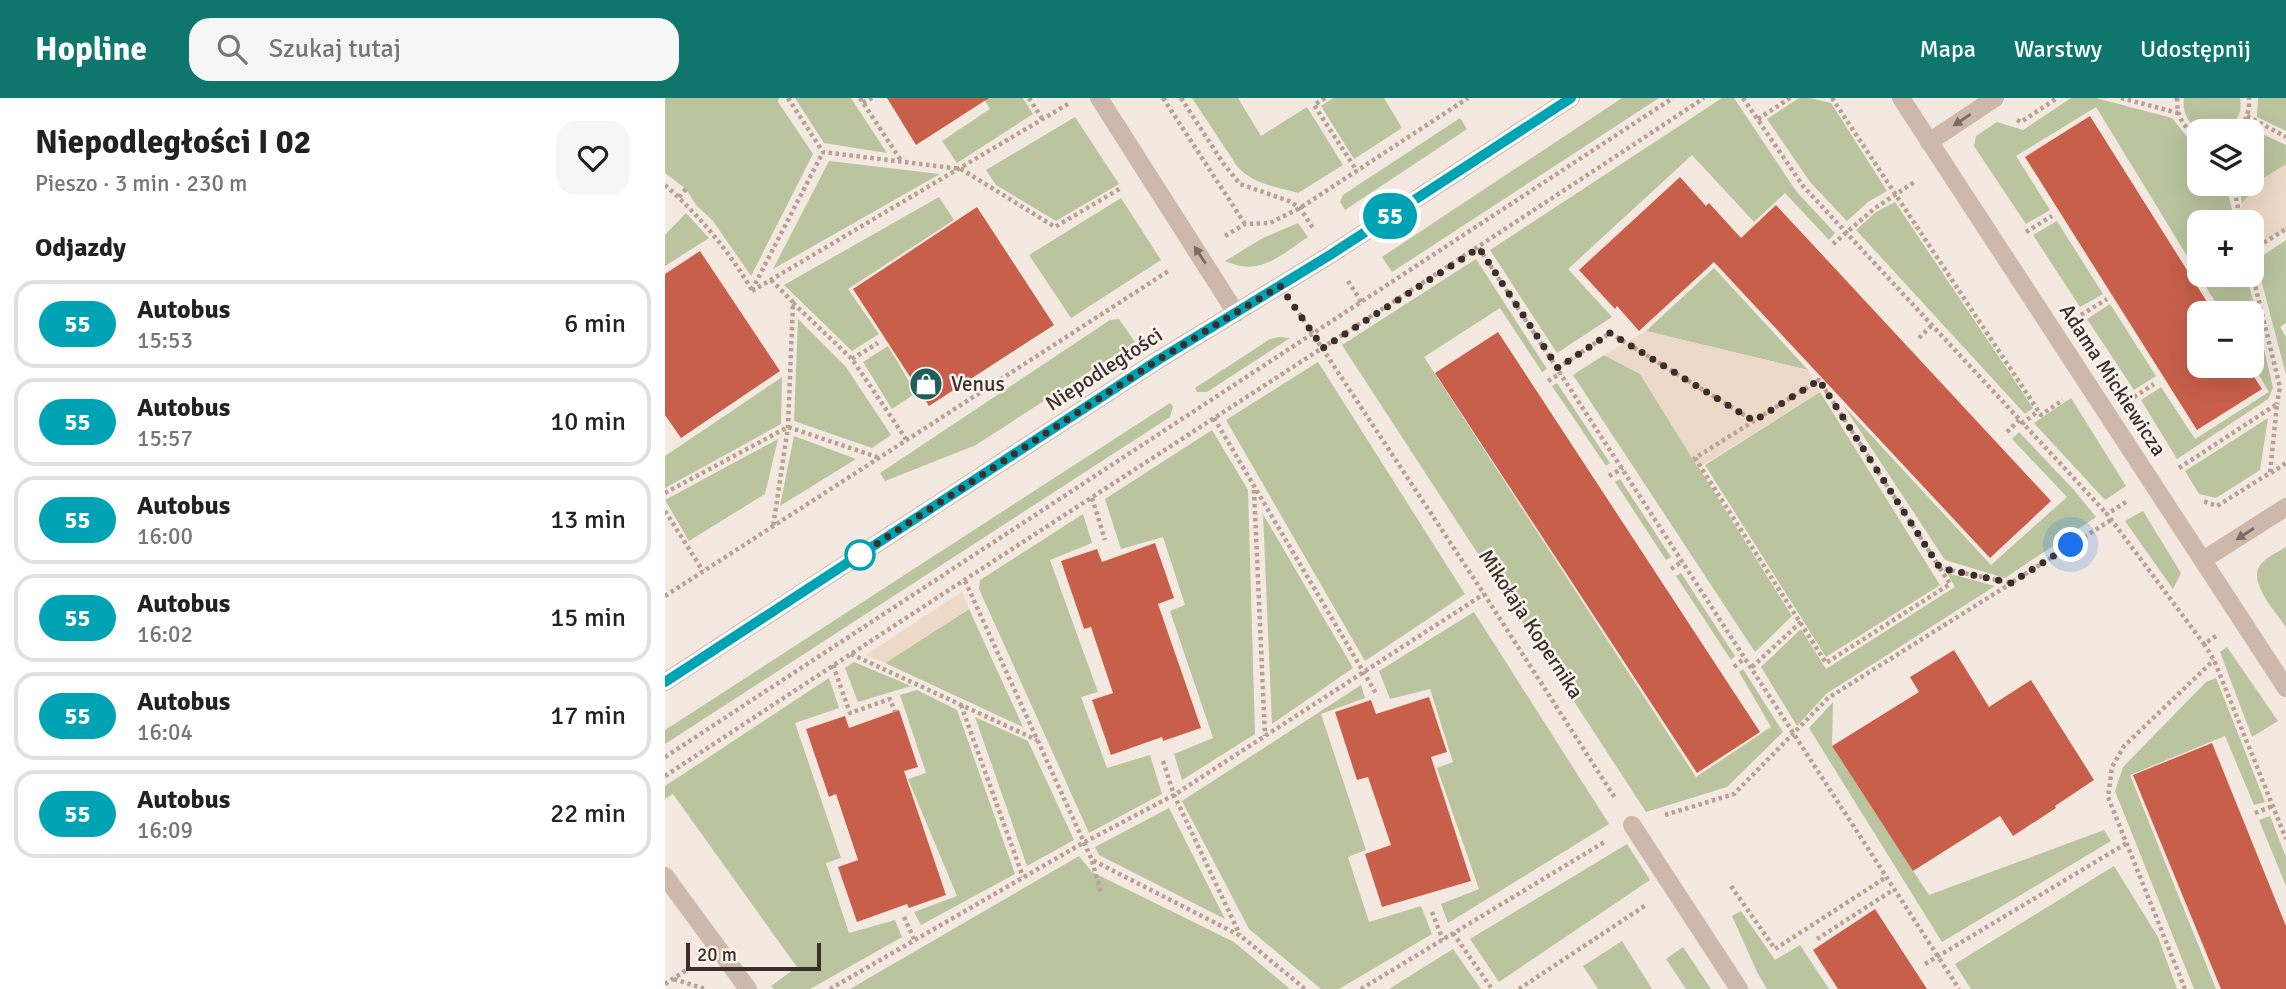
<!DOCTYPE html>
<html lang="pl">
<head>
<meta charset="utf-8">
<style>
  body { margin:0; font-family:Signika,sans-serif; background:#f6f6f6; color:#222; height:100vh; display:flex; flex-direction:column; font-size:26px; white-space:nowrap }
  * { box-sizing:border-box; margin:0 }
  p { font-size:23px; color:#767676 }
  .icon { flex:none; width:38px; height:38px; fill:none; stroke:currentColor; stroke-width:2; stroke-linecap:round; stroke-linejoin:round }
  .map { position:relative; flex:1; overflow:hidden }
  .details { display:flex; flex-direction:column; background:#fff; width:665px }
  .details>* { flex:none }
  .badge { padding:0 14px; border-radius:23px; font-size:24px; line-height:46px }
  .controls { position:absolute; left:1522px; top:21px; display:grid; gap:14px }
  .controls a { display:grid; place-items:center; width:77px; height:77px; border-radius:14px; background:#fff; box-shadow:0 7px 28px #0002; font-size:35px }
  .scale { position:absolute; left:21px; bottom:18px; width:135px; box-sizing:border-box; padding-left:7px; border:4px solid #3b2e2b; border-top:0; font-size:19px; line-height:24px; white-space:nowrap; color:#3b2e2b; -webkit-text-stroke:5px #fbf4ed; paint-order:stroke }
  .you { position:absolute; width:35px; height:35px; margin:-18px; border:5px solid #fff; border-radius:50%; background:#1a73e8; box-shadow:0 0 0 10px #1a73e833 }
  .map>.badge { position:absolute; translate:-50% -50%; box-shadow:0 0 0 4px #fff }
  h2 { padding:0 35px; font-size:26px; line-height:63px }
  .round { display:grid; place-items:center; flex:none; width:74px; height:74px; border-radius:21px; background:#f6f6f6 }
  .head { display:flex; align-items:center; justify-content:space-between; height:119px; padding:0 35px }
  h1 { font-size:33px; font-weight:800; line-height:52px }
  ul { padding:0; list-style:none }
  li { display:flex; align-items:center; gap:21px; height:88px; margin:0 14px 10px; padding:0 21px; border:4px solid #e0e0e0; border-radius:21px }
  li div { flex:1 }
  li b { display:block; font-size:26px }
  li em { font-style:normal }
  li .badge { min-width:77px; font-weight:700; text-align:center }
  header { display:flex; align-items:center; gap:42px; box-sizing:border-box; height:98px; padding:0 35px; background:#0f766e; color:#fff }
  header strong { font-size:33px }
  nav { display:flex; gap:38px; margin-inline-start:auto; font-size:24px }
  .search { width:490px; height:63px; background:#f6f6f6; display:flex; align-items:center; gap:18px; box-sizing:border-box; padding:0 24px; border-radius:21px; color:#767676; font-size:26px }
  main { display:flex; flex:1; min-height:0 }
  .map>svg:first-child { display:block }
  .green { fill:#bac49f }
  .plaza { fill:#ecd9c7 }
  .building { fill:#c85f4a }
  .lines { fill:none; stroke-linecap:round; stroke-linejoin:round }
  .path { stroke:#b9a295; stroke-width:4.5; stroke-dasharray:3.5 3.5; stroke-linecap:butt }
  .service { stroke:#cdb8ab; stroke-width:18 }
  .minor { stroke:#cdb8ab; stroke-width:18 }
  .oneway { fill:#7d6c65 }
  .line-casing { stroke:#fff; stroke-width:16 }
  .line { stroke:#00a3b4; stroke-width:10 }
  .walk { stroke:#3b2e2b; stroke-width:7; stroke-dasharray:0 12.6 }
  .stop-dot { fill:#fff; stroke:#00a3b4; stroke-width:3.5 }
  .labels { text-anchor:middle; stroke-width:5; stroke-linejoin:round; paint-order:stroke }
  .street-label { font-size:21px; fill:#3b2e2b; stroke:#fbf4ed }
  .poi-label { font-size:21px; fill:#3b2e2b; stroke:#fbf4ed; text-anchor:start }
</style>
</head>
<body>
<header>
<strong>Hopline</strong>
<div class="search"><svg class="icon" aria-label="search" viewBox="0 0 24 24"><circle cx="10" cy="10" r="6"/><path d="M15 15l6 6"/></svg>Szukaj tutaj</div>
<nav><a>Mapa</a><a>Warstwy</a><a>Udostępnij</a></nav>
</header>
<main>
<section class="details">
<div class="head"><div><h1>Niepodległości I 02</h1><p>Pieszo · 3 min · 230 m</p></div><a class="round"><svg class="icon" aria-label="heart" viewBox="0 0 24 24"><path d="M12 20l-8-8c-3-5 5-10 8-4 3-6 11-1 8 4z"/></svg></a></div>
<h2>Odjazdy</h2>
<ul>
<li><span class="badge" style="background:#00a3b4;color:#fff">55</span><div><b>Autobus</b><p>15:53</p></div><em>6 min</em></li>
<li><span class="badge" style="background:#00a3b4;color:#fff">55</span><div><b>Autobus</b><p>15:57</p></div><em>10 min</em></li>
<li><span class="badge" style="background:#00a3b4;color:#fff">55</span><div><b>Autobus</b><p>16:00</p></div><em>13 min</em></li>
<li><span class="badge" style="background:#00a3b4;color:#fff">55</span><div><b>Autobus</b><p>16:02</p></div><em>15 min</em></li>
<li><span class="badge" style="background:#00a3b4;color:#fff">55</span><div><b>Autobus</b><p>16:04</p></div><em>17 min</em></li>
<li><span class="badge" style="background:#00a3b4;color:#fff">55</span><div><b>Autobus</b><p>16:09</p></div><em>22 min</em></li>
</ul>
</section>
<div class="map">
<svg width="1621" height="891" viewBox="0 0 1621 891">
  <rect width="100%" height="100%" fill="#f4e9e0"/>
  <path class="green" d="M0,0H114L113,4L148,56L86,178L48,123L31,107L21,91L0,75Z
    M130,0H186L222,55L159,45Z
    M318,0H358L368,16L292,65L277,43L325,11Z
    M527,0H573L596,38L642,9L678,67L633,95C612,89 587,86 572,68Z
    M668,0H719L737,30L689,61L656,8Z
    M957,0H994L727,174L717,159Z
    M1057,0H1069L1131,93L1170,135L1164,142L1120,95L1089,124L1027,57L903,171L947,219L892,255L825,152Z
    M1134,0H1145L1166,5L1222,93L1203,104L1182,123L1145,84L1102,21Z
    M1406,0H1431L1507,20L1524,41L1535,45V86H1561L1570,124H1535V177H1582L1608,290L1603,301L1512,361L1476,302L1496,289L1530,341L1604,294L1587,265V215H1557L1431,9L1351,58L1385,112L1361,126L1309,48L1311,38L1332,24L1358,32Z
    M1519,0H1575C1583,43 1513,45 1519,0Z
    M1593,0H1621V33L1592,19Z
    M410,19L454,86L391,123L331,87L321,72Z
    M795,20L802,31L680,112L675,104L678,97Z
    M1587,31L1621,47V67C1603,75 1589,91 1577,106L1574,86H1587V33H1585Z
    M164,63L275,76L108,171Z
    M274,99L289,122L183,191L214,236L187,253L119,187Z
    M456,100L496,162L406,220L364,157Z
    M1230,104L1368,310L1360,316L1191,132L1211,114Z
    M21,115L44,140L0,168V137Z
    M1392,123L1438,196L1415,209L1368,137Z
    M633,125L643,139C614,158 595,179 560,163L598,140Z
    M1621,142V225L1615,229L1621,239V277L1591,162Z
    M811,161L882,271L877,274L835,210L759,259L1031,679L1106,629L1074,574L1078,571L1118,634L1062,689L981,714L677,247Z
    M1049,170L1143,272L981,233Z
    M1445,206L1491,278L1469,292L1422,221Z
    M133,221L181,269L226,337L207,350L129,323Z
    M454,221L470,244L311,347L220,383L215,375L445,222Z
    M614,239L625,240L542,294H532L530,290L605,241Z
    M223,248L251,295L227,311L198,264Z
    M939,257L975,276L1127,518L1090,554L908,277Z
    M653,264L800,496L700,563L561,322Z
    M117,279L116,326L0,390V358Z
    M892,285L945,365L941,368L887,288Z
    M1155,294L1275,487L1161,559L1040,367Z
    M1406,300L1461,388L1440,402L1369,325Z
    M505,305L508,309L505,319L0,646V632Z
    M1178,307L1326,467L1402,399L1347,341L1354,334L1409,392L1431,419L1340,480L1280,462Z
    M1603,320L1595,372L1551,400L1534,396L1520,373Z
    M547,332L583,392L590,636L517,682L509,656L548,640L505,513L520,507L498,439L456,451L440,401Z
    M129,338L191,361L115,408Z
    M113,341L100,396L24,443L0,402Z
    M955,381L1006,459L1001,462L950,384Z
    M1478,413L1516,475L1508,491L1460,423Z
    M418,416L427,445L385,462L433,594L416,599L442,670L485,657L497,696L424,735L314,491L315,482Z
    M598,416L688,570L607,626Z
    M1621,449V529C1611,514 1580,481 1597,465C1603,458 1613,454 1621,449Z
    M1016,475L1070,558L1066,562L1011,478Z
    M1282,475L1330,488L1161,596L1132,628L1096,569L1136,531L1161,571L1290,489Z
    M304,511L358,629L220,565Z
    M809,514L944,726L783,825L776,806L814,791L772,670L788,664L765,591L725,601L714,573Z
    M1562,549L1613,623L1587,639L1555,554Z
    M189,564L246,588L193,604L180,570Z
    M164,580L174,610L130,625L176,760L161,765L184,835L230,822L237,839L145,891H109L106,888L132,869L8,696L0,701V688Z
    M1551,580L1600,704L1589,707L1560,638L1465,677L1551,891H1529L1450,693L1458,669L1541,584Z
    M696,587L700,600L656,616L701,752L683,759L704,824L756,808L767,836L674,891H656L584,831L517,703Z
    M252,592L292,612L350,776L256,827L249,814L292,798L243,681L261,675L235,597Z
    M1168,604L1167,648L1264,797L1439,732L1446,743L1277,844L1144,630Z
    M310,619L363,643L409,742L362,768Z
    M504,710L560,821L434,757L430,749Z
    M1605,718L1621,759V788L1594,722Z
    M962,746L985,782L834,884L805,841Z
    M414,758L427,774L569,844L625,891H185Z
    M1449,768L1493,839L1512,891H1306L1290,866Z
    M1076,813L1110,862L1135,847L1164,891H1102L1092,874L1067,818Z
    M957,843L987,891H933L918,868Z
    M1018,849L1046,891H1021L1001,861Z
    M788,851L816,891H724Z"/>
  <path class="plaza" d="M1621,67V131L1587,152V124H1576L1573,112L1600,79Z
    M981,233L1143,272L1155,294L1033,370L975,276L939,257Z
    M297,494L304,511L220,565L201,557Z"/>
  <path class="building" d="M222,0H324L251,47Z
    M1425,18L1549,215H1535V268H1582L1597,291L1532,332L1360,59Z
    M1015,79L1041,108L1044,105L1076,140L1111,107L1386,403L1325,460L1049,164L974,233L952,208L950,211L914,172Z
    M312,109L389,227L264,308L188,191Z
    M35,153L115,273L16,340L0,317V176Z
    M833,234L1095,634L1032,675L770,275Z
    M490,445L509,500L493,506L536,630L498,643L497,639L446,657L427,602L448,595L426,529L419,531L396,463L432,451L437,464Z
    M1289,552L1324,609L1366,582L1429,682L1390,708L1391,710L1348,738L1335,718L1248,773L1167,648L1254,594L1245,579Z
    M764,599L782,654L766,659L806,783L717,809L700,756L726,747L703,679L692,682L670,614L706,602L711,616Z
    M234,612L253,669L239,673L281,797L244,810L242,806L192,824L173,769L193,762L171,696L164,699L141,631L180,618L184,630Z
    M1547,645L1621,828V891H1556L1468,677Z
    M1210,811L1262,891H1173L1148,852Z"/>
  <g class="lines">
    <path class="path" d="M123,0L158,54L296,71L390,129L456,90
      M195,0L237,64
      M364,0L378,22
      M498,0L580,126
      M516,0L558,65L575,86L624,103L635,110L649,132
      M660,0L649,7L692,73
      M1078,0L1138,88L1442,416
      M1167,0L1376,317L1398,302
      M1456,0L1513,15
      M1512,0C1512,18 1518,31 1535,39
      M198,5L207,0
      M1582,18L1621,39
      M1093,21L1125,0
      M1352,22L1356,24L1392,0
      M1571,33C1581,25 1585,13 1584,0
      M1568,86L1576,124
      M0,87C35,118 63,152 87,192
      M14,99L21,91
      M1361,134L1387,118
      M560,138L580,126L605,125L635,110L803,0
      M1168,146L1210,110L1251,83
      M814,150L1294,891
      M1587,152L1621,131
      M1587,175L1615,289L1612,306
      M106,182L128,204L123,329L108,429
      M683,183L697,205
      M87,192L158,54
      M87,193L403,6
      M128,205L187,261L241,341
      M634,215L819,496L950,700
      M1416,217L1442,201
      M1254,240L1267,227
      M187,261L213,245
      M893,270L945,235L1089,323
      M883,283L896,275
      M1469,299L1489,286
      M549,320L712,597
      M1357,326L1373,313
      M1342,334L1354,322
      M1514,370L1612,306L1605,375L1552,408L1538,403
      M1606,375L1621,365
      M944,378L958,370
      M589,392L600,638
      M0,395L123,329L212,359
      M427,400L440,442
      M1461,404L1442,416L1539,546
      M0,413L38,473
      M1275,470L1285,486L1161,565L1030,360L1154,282L1275,470L1346,485L1446,422
      M1006,471L1018,463
      M300,483L427,762L576,838L640,891
      M0,498L505,172
      M1551,538L1539,546L1549,562L1621,741
      M186,556L372,642
      M168,567L185,615L225,601L230,614
      M1069,569L1080,560
      M1087,569L1138,522
      M296,607L358,779
      M0,659L1008,0
      M498,663L509,697L575,837
      M0,678C345,450 695,228 1039,0
      M1590,715L1608,708
      M1000,717L1069,696L1163,600L1345,486
      M427,763L436,795
      M1066,788L1110,851L1220,780
      M767,814L778,842
      M239,819L249,841
      M788,835L827,891
      M1152,841L1228,792
      M1260,866L1462,745
      M9,881L40,891
      M0,886L26,869
      M165,891L418,745L509,697L819,496
      M696,891L941,743
      M854,891L981,807
      M1520,891L1443,699L1447,669L1459,648L1549,562"/>
    <path class="service" d="M434,0L571,215
      M1264,44L1330,0
      M1538,462L1621,409
      M967,727L1074,891
      M0,778L83,891"/>
    <path class="minor" d="M1236,0L1621,590
      M0,584L493,262L665,157L906,0"/>
  </g>
  <defs><path id="oneway-solid" d="M-6-.8H1V-3.2L6.5 0L1 3.2V.8H-6Z" transform="scale(1.75)"/></defs>
  <g class="oneway">
    <use href="#oneway-solid" transform="translate(1297 22) rotate(146)"/>
    <use href="#oneway-solid" transform="translate(535 157) rotate(-123)"/>
    <use href="#oneway-solid" transform="translate(1580 436) rotate(147)"/>
  </g>
  <g class="lines">
    <defs>
      <path id="line" d="M0,584L493,262L665,157L906,0"/>
    </defs>
    <use href="#line" class="line-casing"/>
    <use href="#line" class="line"/>
    <path class="walk" d="M195,457L193,458L493,262L615,188L658,250L814,150L893,270L945,235L1089,323L1154,282L1275,470L1346,485L1406,447"/>
  </g>
  <defs>
    <symbol id="shop-disc" viewBox="-11 -11 22 22"><circle r="9.5" fill="#1e5e5d" stroke="#fbf4ed"/><path d="M-5-2.5h2.3a2.7 3.5 0 0 1 5.4 0H5L5.5 6h-11ZM-1.5-2.5h3a1.5 2.3 0 0 0-3 0Z" fill="#fff"/></symbol>
  </defs>
  <g fill-rule="evenodd">
    <use href="#shop-disc" x="242" y="267" width="38" height="38"/>
  </g>
  <circle class="stop-dot" cx="195" cy="457" r="14"/>
  <g class="labels">
    <g class="street-label">
      <text transform="translate(439 271) rotate(-33)" y="7">Niepodległości</text>
      <text transform="translate(1448 282) rotate(57)" y="7">Adama Mickiewicza</text>
      <text transform="translate(866 526) rotate(57)" y="7">Mikołaja Kopernika</text>
    </g>
    <g class="poi-label">
      <text x="286" y="293">Venus</text>
    </g>
  </g>
</svg>
<div class="controls">
<a><svg class="icon" aria-label="layers" viewBox="0 0 24 24"><path d="M12 4l9 5-9 5-9-5zM3 14l9 5 9-5"/></svg></a>
<a>+</a>
<a>−</a>
</div>
<div class="scale">20 m</div>
<div class="you" style="left:1406px;top:447px"></div>
<b class="badge" style="left:725px;top:118px;background:#00a3b4;color:#fff">55</b>
</div>
</main>
</body>
</html>
